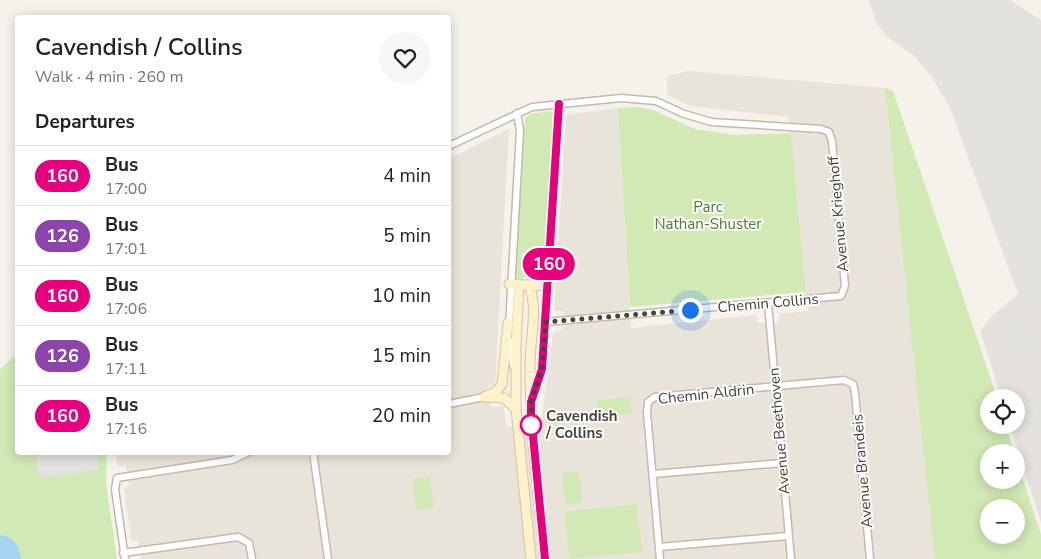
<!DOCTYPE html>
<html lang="en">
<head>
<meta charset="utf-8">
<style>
  body { margin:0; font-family:"Nunito Sans",sans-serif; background:#f6f6f6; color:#222; height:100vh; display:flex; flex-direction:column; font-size:19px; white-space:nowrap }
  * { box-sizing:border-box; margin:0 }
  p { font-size:16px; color:#767676 }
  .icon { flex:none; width:28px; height:28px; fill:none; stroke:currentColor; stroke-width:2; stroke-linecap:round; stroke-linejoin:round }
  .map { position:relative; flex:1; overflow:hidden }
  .side { position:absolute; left:15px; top:15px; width:436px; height:440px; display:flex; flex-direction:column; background:#fff; border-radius:5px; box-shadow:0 2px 12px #0003 }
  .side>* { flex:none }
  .badge { padding:0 10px; border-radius:16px; font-size:18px; line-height:32px }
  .controls { position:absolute; left:980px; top:389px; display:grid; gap:10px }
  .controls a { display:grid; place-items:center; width:45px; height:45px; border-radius:50%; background:#fff; box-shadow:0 2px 12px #0003; font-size:25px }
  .you { position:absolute; width:25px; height:25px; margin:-12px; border:4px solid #fff; border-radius:50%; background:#1a73e8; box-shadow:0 0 0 8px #1a73e833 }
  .map>.badge { position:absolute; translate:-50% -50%; box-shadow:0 0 0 2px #fff }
  h2 { padding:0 20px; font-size:19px; line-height:45px }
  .round { display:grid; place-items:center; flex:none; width:52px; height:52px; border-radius:26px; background:#f6f6f6 }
  .headline { display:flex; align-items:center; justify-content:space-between; height:85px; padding:0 20px }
  h1 { font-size:24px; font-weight:600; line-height:38px }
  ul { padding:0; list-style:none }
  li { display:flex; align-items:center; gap:15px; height:60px; padding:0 20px; border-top:1px solid #e0e0e0 }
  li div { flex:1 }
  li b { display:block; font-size:19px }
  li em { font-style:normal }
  li .badge { min-width:55px; font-weight:700; text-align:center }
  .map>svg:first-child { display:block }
  .residential { fill:#e9e4d9 }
  .industrial { fill:#e5e1dc }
  .green { fill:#d1e9b4; fill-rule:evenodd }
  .parking { fill:#e4e2df }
  .water { fill:#a8d3f0 }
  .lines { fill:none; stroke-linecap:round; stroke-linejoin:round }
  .street-casing { stroke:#c1baad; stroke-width:9 }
  .secondary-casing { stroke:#d4c59a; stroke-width:11 }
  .street { stroke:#fff; stroke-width:6 }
  .secondary { stroke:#fef2cc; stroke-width:9 }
  .line-casing { stroke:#fff; stroke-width:11 }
  .line { stroke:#e6007e; stroke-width:8 }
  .walk { stroke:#494338; stroke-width:5; stroke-dasharray:0 9 }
  .stop-dot { fill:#fff; stroke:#e6007e; stroke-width:2.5 }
  .labels { text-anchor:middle; stroke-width:4; stroke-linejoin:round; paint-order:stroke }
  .park-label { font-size:15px; fill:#4a7c2b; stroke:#fff }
  .street-label { font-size:15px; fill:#494338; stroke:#fff }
  .stop-label { font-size:15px; font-weight:bold; fill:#494338; stroke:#fff; text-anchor:start }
</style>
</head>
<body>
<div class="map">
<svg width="1041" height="559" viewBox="0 0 1041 559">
  <rect width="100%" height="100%" fill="#f5f2eb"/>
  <path class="residential" d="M688,71L885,88L936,559H141L138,541L131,540L124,489L129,485L126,465L118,466L115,453L449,452V159L509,129L495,385L487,387L491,407L503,406L507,427L541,423L553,334L562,330L563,311H554L566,115L618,108L631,328L756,315L757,323L779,322L780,314L808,311L789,117L690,106L667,94V76Z"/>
  <path class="industrial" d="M869,0H1010L1041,20V523L1010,425H1016V398L1001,397L980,331L992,316L1018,294L950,108L931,76L914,56L886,36L876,22Z"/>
  <path class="green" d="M885,88L893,91L997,397L989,398V425H1006L1014,452H989V480H1016V458L1041,535V559H935ZM989,508H1016V535H989Z
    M639,107L653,110L695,129L733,135L791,133L806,292L630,307L618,108Z
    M550,111L554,115L555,119L545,277L540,280L527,279V277L519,279L514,275L525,118L530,114Z
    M17,354V452L107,453L106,484L117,559H0V369Z
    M630,397L632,413L599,417L597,401Z
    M579,471L582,502L565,504L562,473Z
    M430,477L433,508L416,510L413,478Z
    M637,504L642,552L570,559L564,512Z"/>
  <path class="parking" d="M880,0H991L1033,23L1038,36L943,70L939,60L918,39L894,23L888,22Z
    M1041,42V167L1001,56Z
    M993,60L1041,193V300L1035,302L958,92L956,93L949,76Z
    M1025,322L1037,355L1019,362L1007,328Z
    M1041,390V441L1025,396Z
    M36,453H97L99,470L39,478Z"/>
  <path class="water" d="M0,535C14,536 19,546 21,559H0Z"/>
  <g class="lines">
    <defs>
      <path id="street" d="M449,146L532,107L621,98L656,101L684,114L712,122L821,129L829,132L832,141L845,286L841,296L546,322
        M768,304L791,559
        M509,326L520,130L517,113
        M510,341L513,366
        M532,398L543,364L559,104
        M449,404L484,397
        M313,452L328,559
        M653,474L782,463
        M659,547L788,536
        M123,553L238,537L249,543L252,559
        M125,559L115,489L117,478L232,460L249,452
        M660,559L647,413L648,402L655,397L844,380L853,384L855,393L870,559"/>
      <path id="secondary" d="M509,284L548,286
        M519,284L516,348V409L531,559
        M529,285C539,310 529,342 530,368C530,432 538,495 545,559
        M484,397L497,391L502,384L508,323
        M487,397L504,398L516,409"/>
    </defs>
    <use href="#street" class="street-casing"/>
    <use href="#secondary" class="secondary-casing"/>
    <use href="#street" class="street"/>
    <use href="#secondary" class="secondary"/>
  </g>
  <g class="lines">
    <defs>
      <path id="line" d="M545,559L531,415V402L542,369L559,104"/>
    </defs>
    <use href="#line" class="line-casing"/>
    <use href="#line" class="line"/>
    <path class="walk" d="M531,425L532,431L531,402L542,369L546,322L690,310"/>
  </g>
  <circle class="stop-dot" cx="531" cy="425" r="10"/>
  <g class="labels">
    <g class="park-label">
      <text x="708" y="212">Parc<tspan x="708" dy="17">Nathan-Shuster</tspan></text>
    </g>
    <g class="street-label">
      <text transform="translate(838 214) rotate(-95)" y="5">Avenue Krieghoff</text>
      <text transform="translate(768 303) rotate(-5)" y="5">Chemin Collins</text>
      <text transform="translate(706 394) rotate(-6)" y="5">Chemin Aldrin</text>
      <text transform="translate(779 431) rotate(-95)" y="5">Avenue Beethoven</text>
      <text transform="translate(862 471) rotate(-95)" y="5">Avenue Brandeis</text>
    </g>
    <g class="stop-label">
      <text x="546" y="421">Cavendish<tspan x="546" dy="17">/ Collins</tspan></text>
    </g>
  </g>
</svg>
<div class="controls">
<a><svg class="icon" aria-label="locate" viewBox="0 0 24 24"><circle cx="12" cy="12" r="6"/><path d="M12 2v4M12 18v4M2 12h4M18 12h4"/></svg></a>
<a>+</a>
<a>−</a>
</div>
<div class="you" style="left:690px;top:310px"></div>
<b class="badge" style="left:549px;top:264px;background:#e6007e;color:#fff">160</b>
<section class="side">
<div class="headline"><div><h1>Cavendish / Collins</h1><p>Walk · 4 min · 260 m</p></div><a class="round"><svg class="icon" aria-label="heart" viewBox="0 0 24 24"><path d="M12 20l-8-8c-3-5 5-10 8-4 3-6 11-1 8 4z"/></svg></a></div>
<h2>Departures</h2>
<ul>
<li><span class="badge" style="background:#e6007e;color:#fff">160</span><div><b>Bus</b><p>17:00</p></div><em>4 min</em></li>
<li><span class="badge" style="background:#8e44ad;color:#fff">126</span><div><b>Bus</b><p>17:01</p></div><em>5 min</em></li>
<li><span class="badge" style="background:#e6007e;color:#fff">160</span><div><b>Bus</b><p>17:06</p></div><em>10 min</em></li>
<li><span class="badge" style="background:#8e44ad;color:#fff">126</span><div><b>Bus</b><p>17:11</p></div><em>15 min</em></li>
<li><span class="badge" style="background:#e6007e;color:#fff">160</span><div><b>Bus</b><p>17:16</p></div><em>20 min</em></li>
</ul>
</section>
</div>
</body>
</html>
